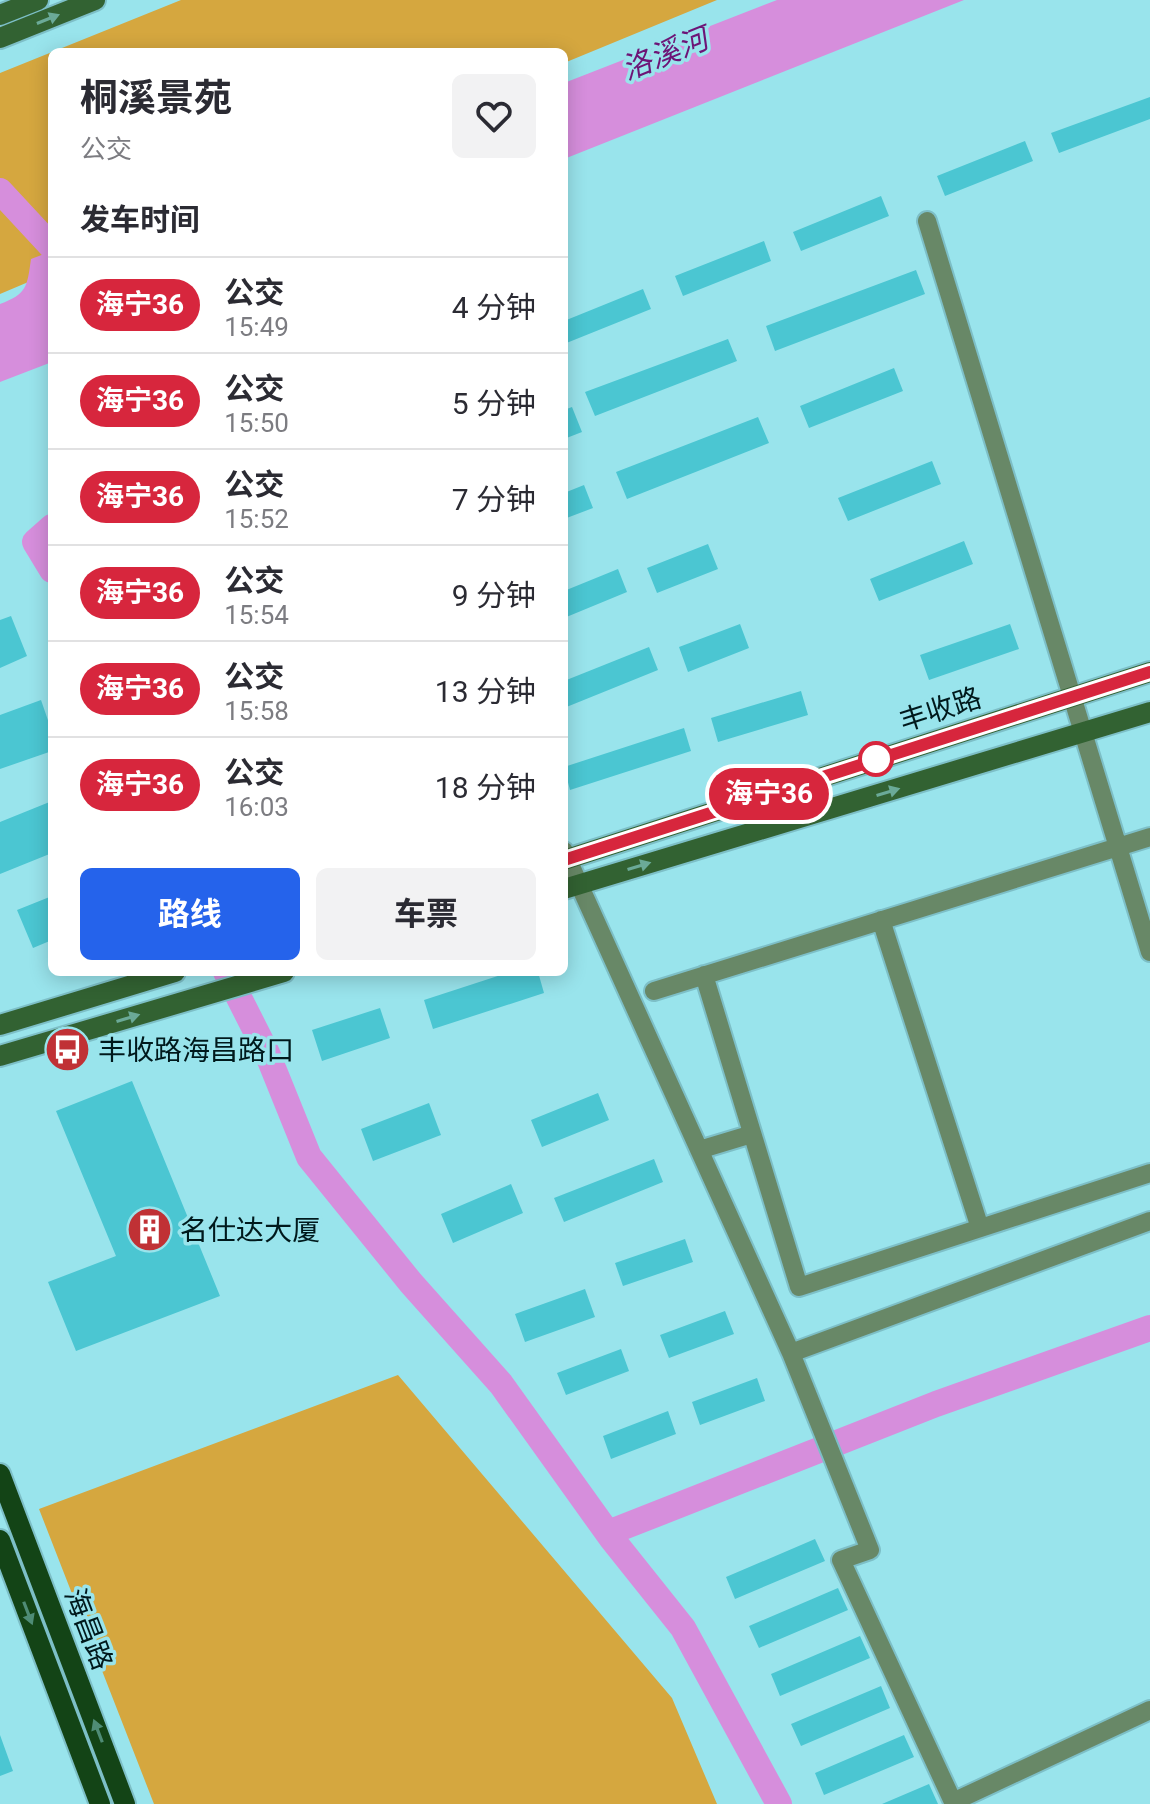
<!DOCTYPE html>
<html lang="zh">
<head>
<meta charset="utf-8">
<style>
  body { margin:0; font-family:Roboto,"Noto Sans SC",sans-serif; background:#f2f2f3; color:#2b2b33; height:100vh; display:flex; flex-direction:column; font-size:30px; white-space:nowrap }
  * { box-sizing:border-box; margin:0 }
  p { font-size:26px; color:#7c7c81 }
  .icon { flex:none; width:44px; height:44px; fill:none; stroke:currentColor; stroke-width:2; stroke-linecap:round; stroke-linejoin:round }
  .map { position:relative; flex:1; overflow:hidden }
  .details { position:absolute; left:48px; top:48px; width:520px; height:928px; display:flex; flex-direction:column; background:#fff; border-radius:12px; box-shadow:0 4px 20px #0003 }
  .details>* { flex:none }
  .badge { padding:0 16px; border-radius:26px; font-size:28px; line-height:52px }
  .map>.badge { position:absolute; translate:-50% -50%; box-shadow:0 0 0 4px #fff }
  h2 { padding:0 32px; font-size:30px; line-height:72px }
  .round { display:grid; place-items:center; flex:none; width:84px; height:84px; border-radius:12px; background:#f2f2f3 }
  .headline { display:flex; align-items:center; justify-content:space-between; height:136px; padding:0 32px }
  h1 { font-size:38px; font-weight:700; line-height:60px }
  .primary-button { display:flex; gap:16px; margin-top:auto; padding:16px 32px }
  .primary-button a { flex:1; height:92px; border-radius:12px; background:#2563eb; color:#fff; font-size:32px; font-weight:700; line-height:92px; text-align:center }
  .primary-button a+a { background:#f2f2f3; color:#2b2b33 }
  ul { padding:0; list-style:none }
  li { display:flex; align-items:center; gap:24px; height:96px; padding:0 32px; border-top:2px solid #e1e1e2 }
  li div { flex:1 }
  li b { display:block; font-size:30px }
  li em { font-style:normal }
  li .badge { min-width:88px; font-weight:700; text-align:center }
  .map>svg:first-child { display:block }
  .green { fill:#d5a73f }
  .water { fill:#d68edc }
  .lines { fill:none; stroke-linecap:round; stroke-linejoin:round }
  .river { stroke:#d68edc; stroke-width:26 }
  .building { fill:#4bc6d2 }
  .street-casing { stroke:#7dbfc7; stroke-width:22 }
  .secondary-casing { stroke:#7dbfc7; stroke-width:24 }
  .primary-casing { stroke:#7dbfc7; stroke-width:24 }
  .street { stroke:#688867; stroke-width:18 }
  .secondary { stroke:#326232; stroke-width:20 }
  .primary { stroke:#134416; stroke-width:20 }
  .oneway { fill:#6baa98 }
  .oneway2 { fill:#4f8c76 }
  .line-casing { stroke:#fff; stroke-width:18 }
  .line { stroke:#d7263d; stroke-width:12 }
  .stop-dot { fill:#fff; stroke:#d7263d; stroke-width:4 }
  .labels { text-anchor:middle; stroke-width:7; stroke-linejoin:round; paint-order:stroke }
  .street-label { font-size:28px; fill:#00191c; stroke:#99e4ec }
  .poi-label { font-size:28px; fill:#00191c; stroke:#99e4ec; text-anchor:start }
  .water-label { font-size:30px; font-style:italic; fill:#6d1476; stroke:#99e4ec }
</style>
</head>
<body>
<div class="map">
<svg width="1150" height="1804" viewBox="0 0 1150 1804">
  <rect width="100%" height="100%" fill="#99e4ec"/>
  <path class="green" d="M181,0H717L564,63V52H52V272L0,294V73Z
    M398,1375L672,1698L717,1804H154L39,1509Z"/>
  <path class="water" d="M777,0H964L564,159V83Z
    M52,251V362L0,382V304C27,294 27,287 31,259Z"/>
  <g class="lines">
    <path class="river" d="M0,191L52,247
      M52,527L35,542L52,570
      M226,972L267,1053L309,1157L411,1283L501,1384L612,1539L683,1628L779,1804
      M608,1533L936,1404L1150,1328"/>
  </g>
  <path class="building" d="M1150,97V119L1059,153L1051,133Z
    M1025,141L1033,161L945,196L937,176Z
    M881,196L889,216L801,251L793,232Z
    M764,241L771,261L683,296L675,276Z
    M916,270L925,294L775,351L766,326Z
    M643,289L651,309L564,344V321Z
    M728,339L737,361L595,416L585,392Z
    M894,368L903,391L809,428L800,406Z
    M572,407L582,432L564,439V410Z
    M758,417L769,443L627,499L616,472Z
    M932,461L941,484L848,521L838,498Z
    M584,485L593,508L564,519V493Z
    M964,541L973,564L879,601L870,579Z
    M708,544L718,569L657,593L647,568Z
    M618,569L627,592L564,618V591Z
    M11,616L27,656L0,668V620Z
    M740,624L749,648L688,672L679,647Z
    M1010,624L1019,649L929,680L920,655Z
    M649,647L658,670L564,708V681Z
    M801,691L808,715L718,742L711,718Z
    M41,700L52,732V751L0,769V715Z
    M684,728L691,751L570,790L564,767Z
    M52,801V853L0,874V822Z
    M52,896V940L33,948L17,910Z
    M510,972H538L544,993L433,1029L424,1000Z
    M380,1008L390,1038L322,1061L312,1030Z
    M132,1081L220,1296L76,1351L48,1282L116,1256L56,1111Z
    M598,1093L609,1120L542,1147L531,1120Z
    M429,1103L441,1135L373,1161L361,1129Z
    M654,1159L663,1182L564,1222L554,1198Z
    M511,1184L523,1213L453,1243L441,1214Z
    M685,1239L693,1262L623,1286L615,1263Z
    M585,1289L595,1317L525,1342L515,1314Z
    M725,1311L734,1334L669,1358L660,1335Z
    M621,1349L629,1371L566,1395L557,1373Z
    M757,1378L765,1401L700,1425L692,1402Z
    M668,1411L676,1434L611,1459L603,1436Z
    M815,1539L825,1561L735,1599L726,1577Z
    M838,1588L848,1610L759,1648L749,1626Z
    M860,1636L870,1658L780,1696L771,1674Z
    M881,1686L890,1708L801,1746L791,1724Z
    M0,1735L13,1771L0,1776Z
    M904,1735L914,1757L824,1795L815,1773Z
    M929,1784L938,1804H882Z"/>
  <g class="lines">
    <defs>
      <path id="street" d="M927,221L1150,952
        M564,851L791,1353L870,1550L841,1560L954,1804
        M881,920L980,1228
        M704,975L799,1287L1150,1173
        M654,991L1150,837
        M699,1150L752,1134
        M791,1353L1150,1221
        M953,1802L1150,1710"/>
      <path id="secondary" d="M0,15L38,0
        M0,38L95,0
        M564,860L1150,672
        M564,889L1150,712
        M0,1025L175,972
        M0,1056L284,972"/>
      <path id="primary" d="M0,1474L125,1804
        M0,1540L100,1804"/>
    </defs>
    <use href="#street" class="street-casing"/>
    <use href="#secondary" class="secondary-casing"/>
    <use href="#primary" class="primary-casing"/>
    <use href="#street" class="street"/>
    <use href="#secondary" class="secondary"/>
    <use href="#primary" class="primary"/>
  </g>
  <defs><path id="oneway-solid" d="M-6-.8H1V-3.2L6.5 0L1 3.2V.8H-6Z" transform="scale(2)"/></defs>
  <g class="oneway">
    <use href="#oneway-solid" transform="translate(48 19) rotate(-22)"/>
    <use href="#oneway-solid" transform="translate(888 792) rotate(-17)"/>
    <use href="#oneway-solid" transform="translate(639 866) rotate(-17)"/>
    <use href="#oneway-solid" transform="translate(128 1018) rotate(-17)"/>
  </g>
  <g class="oneway2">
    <use href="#oneway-solid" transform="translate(28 1613) rotate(69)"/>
    <use href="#oneway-solid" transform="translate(98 1731) rotate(-111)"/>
  </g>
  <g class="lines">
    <defs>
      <path id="line" d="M564,860L1150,672"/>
    </defs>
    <use href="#line" class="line-casing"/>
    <use href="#line" class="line"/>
  </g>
  <defs>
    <symbol id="bus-disc" viewBox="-11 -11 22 22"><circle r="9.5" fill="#c03135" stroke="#99e4ec"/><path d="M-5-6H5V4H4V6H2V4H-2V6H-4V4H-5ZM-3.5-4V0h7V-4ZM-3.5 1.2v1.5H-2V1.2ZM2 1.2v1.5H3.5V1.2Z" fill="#fff"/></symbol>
    <symbol id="building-disc" viewBox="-11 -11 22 22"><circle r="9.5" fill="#c03135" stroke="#99e4ec"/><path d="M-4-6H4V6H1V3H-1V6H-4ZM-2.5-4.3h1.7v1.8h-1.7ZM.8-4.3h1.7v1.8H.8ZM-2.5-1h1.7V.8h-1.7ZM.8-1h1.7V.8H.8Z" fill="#fff"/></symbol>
  </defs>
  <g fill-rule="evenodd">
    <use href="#bus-disc" x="42" y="1024" width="51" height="51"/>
    <use href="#building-disc" x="124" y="1204" width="51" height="51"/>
  </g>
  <circle class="stop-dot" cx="876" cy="759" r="16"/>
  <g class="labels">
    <g class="street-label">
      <text transform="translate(940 709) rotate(-18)" y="10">丰收路</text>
      <text transform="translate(89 1629) rotate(69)" y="10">海昌路</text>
    </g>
    <g class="poi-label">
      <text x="98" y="1060">丰收路海昌路口</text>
      <text x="180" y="1240">名仕达大厦</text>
    </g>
    <g class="water-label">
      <text transform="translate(665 54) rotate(-22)" y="10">洛溪河</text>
    </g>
  </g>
</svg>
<b class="badge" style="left:769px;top:794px;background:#d7263d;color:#fff">海宁36</b>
<section class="details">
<div class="headline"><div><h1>桐溪景苑</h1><p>公交</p></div><a class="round"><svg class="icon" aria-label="heart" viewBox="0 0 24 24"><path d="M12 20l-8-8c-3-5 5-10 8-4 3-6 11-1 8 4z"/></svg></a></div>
<h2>发车时间</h2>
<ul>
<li><span class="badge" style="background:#d7263d;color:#fff">海宁36</span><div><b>公交</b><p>15:49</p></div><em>4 分钟</em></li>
<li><span class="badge" style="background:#d7263d;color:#fff">海宁36</span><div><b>公交</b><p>15:50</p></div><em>5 分钟</em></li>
<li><span class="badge" style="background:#d7263d;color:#fff">海宁36</span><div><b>公交</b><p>15:52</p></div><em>7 分钟</em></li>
<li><span class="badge" style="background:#d7263d;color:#fff">海宁36</span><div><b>公交</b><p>15:54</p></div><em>9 分钟</em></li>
<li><span class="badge" style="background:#d7263d;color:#fff">海宁36</span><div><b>公交</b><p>15:58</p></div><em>13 分钟</em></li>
<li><span class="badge" style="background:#d7263d;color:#fff">海宁36</span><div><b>公交</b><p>16:03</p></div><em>18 分钟</em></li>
</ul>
<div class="primary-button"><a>路线</a><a>车票</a></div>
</section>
</div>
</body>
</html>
